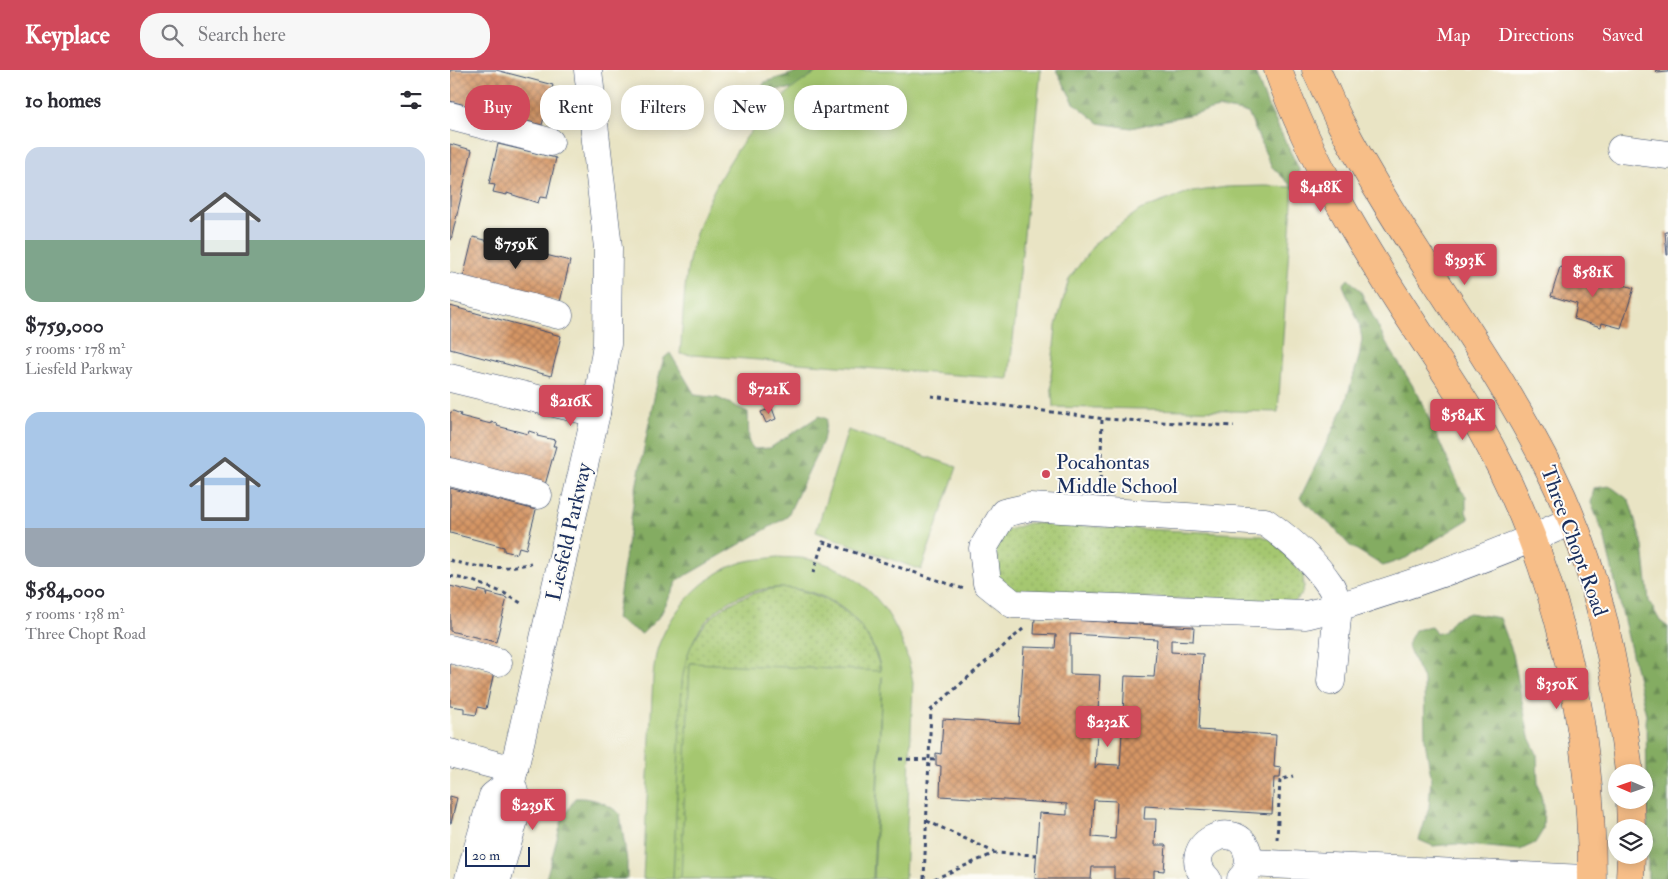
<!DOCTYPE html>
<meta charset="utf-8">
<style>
:root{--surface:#fff;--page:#f7f7f7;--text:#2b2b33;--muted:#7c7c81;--accent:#d1495b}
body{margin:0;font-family:"IM FELL Double Pica",serif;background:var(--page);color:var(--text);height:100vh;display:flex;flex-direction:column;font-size:19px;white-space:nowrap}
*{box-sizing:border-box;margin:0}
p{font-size:16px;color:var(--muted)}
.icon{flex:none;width:28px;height:28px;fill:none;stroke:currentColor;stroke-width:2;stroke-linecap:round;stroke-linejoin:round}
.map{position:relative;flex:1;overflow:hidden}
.sheet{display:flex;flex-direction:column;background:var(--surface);width:450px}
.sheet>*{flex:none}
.banner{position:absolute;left:15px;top:15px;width:475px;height:45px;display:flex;gap:10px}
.needle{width:32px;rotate:272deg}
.buttons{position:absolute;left:1158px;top:694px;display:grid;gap:10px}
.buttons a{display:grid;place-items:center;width:45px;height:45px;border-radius:50%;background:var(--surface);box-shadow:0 2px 12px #0003;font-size:25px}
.scale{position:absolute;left:15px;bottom:12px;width:65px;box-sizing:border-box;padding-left:5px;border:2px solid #1b2f5e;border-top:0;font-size:14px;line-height:18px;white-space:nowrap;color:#1b2f5e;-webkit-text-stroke:4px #fdfcf7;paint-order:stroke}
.price{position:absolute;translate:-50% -42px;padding:0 11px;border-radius:5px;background:var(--accent);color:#fff;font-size:16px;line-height:32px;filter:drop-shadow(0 1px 2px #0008)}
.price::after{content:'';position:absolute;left:50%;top:30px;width:15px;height:11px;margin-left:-8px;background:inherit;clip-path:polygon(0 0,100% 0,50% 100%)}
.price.active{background:#222;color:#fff}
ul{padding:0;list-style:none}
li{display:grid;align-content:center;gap:10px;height:265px;padding:0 25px}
li span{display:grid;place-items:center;height:155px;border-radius:15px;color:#555}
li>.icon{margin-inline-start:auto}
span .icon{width:90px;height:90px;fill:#fffc;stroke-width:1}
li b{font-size:21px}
h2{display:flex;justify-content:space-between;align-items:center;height:60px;padding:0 25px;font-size:21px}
.tag{padding:0 18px;border-radius:20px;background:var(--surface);box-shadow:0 2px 12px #0003;font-size:18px;line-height:45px}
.tag.active{background:var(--accent);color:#fff}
header{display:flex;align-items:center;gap:30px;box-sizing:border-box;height:70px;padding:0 25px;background:var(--accent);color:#fff}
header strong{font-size:24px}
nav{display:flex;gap:28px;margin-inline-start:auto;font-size:18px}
.search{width:350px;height:45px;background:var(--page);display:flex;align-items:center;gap:12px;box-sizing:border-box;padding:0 18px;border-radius:20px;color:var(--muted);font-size:19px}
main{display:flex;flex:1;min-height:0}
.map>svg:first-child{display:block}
.grass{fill:url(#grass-dots);stroke:#607b67}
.forest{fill:url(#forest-firs);stroke:#506e60}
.pitch{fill:#a5c770;stroke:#607b67}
.building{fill:url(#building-cross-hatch);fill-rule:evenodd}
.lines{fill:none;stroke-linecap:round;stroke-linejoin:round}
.minor-casing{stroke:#3a4a6d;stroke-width:29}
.major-casing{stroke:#3a4a6d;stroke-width:29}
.path{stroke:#3a4a6d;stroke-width:3;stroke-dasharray:4 4;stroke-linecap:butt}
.minor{stroke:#fff;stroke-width:28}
.major{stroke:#f7be88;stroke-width:28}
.poi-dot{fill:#d1495b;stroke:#fdfcf7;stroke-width:2}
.labels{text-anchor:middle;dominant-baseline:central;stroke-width:4;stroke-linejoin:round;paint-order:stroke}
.poi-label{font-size:21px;fill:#1b2f5e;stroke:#fdfcf7;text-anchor:start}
.street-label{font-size:21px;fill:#1b2f5e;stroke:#fdfcf7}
</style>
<header>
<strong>Keyplace</strong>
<div class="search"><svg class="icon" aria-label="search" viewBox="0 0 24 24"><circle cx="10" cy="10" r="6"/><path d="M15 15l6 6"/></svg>Search here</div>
<nav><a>Map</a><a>Directions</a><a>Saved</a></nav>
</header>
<main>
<section class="sheet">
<h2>10 homes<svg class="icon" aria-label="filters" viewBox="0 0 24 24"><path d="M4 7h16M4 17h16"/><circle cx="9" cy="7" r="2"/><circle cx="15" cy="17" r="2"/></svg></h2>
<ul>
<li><span style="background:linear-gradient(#c9d6e8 60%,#7fa58c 0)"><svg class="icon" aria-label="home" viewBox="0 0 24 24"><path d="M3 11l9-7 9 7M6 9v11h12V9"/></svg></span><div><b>$759,000</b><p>5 rooms · 178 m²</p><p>Liesfeld Parkway</p></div></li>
<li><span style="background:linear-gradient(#a9c7e8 75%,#9aa5b1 0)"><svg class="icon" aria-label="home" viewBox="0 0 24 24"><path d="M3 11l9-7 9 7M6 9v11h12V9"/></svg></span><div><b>$584,000</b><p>5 rooms · 138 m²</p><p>Three Chopt Road</p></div></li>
</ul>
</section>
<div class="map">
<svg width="1218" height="809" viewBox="0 0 1218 809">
<defs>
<pattern id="grass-dots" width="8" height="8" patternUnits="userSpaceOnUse" patternTransform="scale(1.25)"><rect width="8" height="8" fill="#a5c770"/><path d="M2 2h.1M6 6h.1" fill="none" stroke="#8dab63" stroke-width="1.8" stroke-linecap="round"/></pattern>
<pattern id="forest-firs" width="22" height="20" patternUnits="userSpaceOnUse" patternTransform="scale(1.25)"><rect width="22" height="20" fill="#84ac62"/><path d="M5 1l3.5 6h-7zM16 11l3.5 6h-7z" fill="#6b8c54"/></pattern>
<pattern id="building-cross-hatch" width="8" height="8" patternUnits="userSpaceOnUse" patternTransform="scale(1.25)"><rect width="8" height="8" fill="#d59564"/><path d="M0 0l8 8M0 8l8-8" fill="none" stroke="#ac7a56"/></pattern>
</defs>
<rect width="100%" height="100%" fill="#fdfcf7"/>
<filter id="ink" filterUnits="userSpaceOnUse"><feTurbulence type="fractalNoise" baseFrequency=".02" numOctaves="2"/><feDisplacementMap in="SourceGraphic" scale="10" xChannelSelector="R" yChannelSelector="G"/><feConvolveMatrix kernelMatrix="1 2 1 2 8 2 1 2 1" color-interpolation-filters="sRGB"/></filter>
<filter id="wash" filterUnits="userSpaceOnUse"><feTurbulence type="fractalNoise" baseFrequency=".0096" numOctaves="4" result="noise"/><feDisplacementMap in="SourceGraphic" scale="20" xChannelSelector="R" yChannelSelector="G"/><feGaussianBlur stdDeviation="1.12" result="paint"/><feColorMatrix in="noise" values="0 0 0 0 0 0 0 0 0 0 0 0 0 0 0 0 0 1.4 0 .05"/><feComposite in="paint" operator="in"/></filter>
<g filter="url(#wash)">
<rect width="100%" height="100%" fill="#e9e4c4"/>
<g class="grass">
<polygon points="579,453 809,465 823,470 853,505 854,517 851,525 844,533 564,523 548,512 544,477 558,460"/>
<path d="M335,517C391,527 423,555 433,612L424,809H223C224,767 226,725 228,683C229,655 227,618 235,592C249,544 288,522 335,517Z"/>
</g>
<g class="forest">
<polygon points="354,0 415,0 348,19 310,20 315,12"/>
<polygon points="606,0 804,0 817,34 849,99 851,115 848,122 821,96 798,43 769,38 681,58 649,53 624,33"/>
<polygon points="898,209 910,220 934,269 969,326 1011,420 1016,426 1016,442 1019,449 956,488 933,496 899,475 883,457 850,428 894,337 909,287 912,269 909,253 893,215"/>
<polygon points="220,283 245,325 268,328 298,342 299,373 304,379 320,378 369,346 377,349 373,371 337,447 228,510 210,546 192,564 166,549 184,428 207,313 214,288"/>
<polygon points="1160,416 1179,430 1193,476 1199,531 1210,551 1218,557 1218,809 1198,809 1196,644 1154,465 1141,433 1144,418"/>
<polygon points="1019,543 1050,548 1063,584 1079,667 1087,684 1088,715 1094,737 1093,760 1085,773 1070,780 1006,774 983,776 969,770 979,738 981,706 975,671 974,611 957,575 965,560 981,557 986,563 994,562 1004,549"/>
<path d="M125,728C143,727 157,733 170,744L177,791V809H96L112,750Z"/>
</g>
<g class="pitch">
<path d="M371,0H591L559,309L230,284C233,255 233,225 238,196C250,125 306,34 371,0Z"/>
<polygon points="814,116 843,117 828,342 603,337 601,306 606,256 619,209 646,172 690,140 736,123 776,117"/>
<polygon points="398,360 507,397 471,500 366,462"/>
<path d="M327,487C337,488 348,487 358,489C420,501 454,554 463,613L455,809H424L432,606L423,809H231L240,593L431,601C428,583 419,567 408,553C371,510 302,505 261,546C243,563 235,588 232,612L223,809H193L203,606C204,597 205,588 207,580C219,542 254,503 293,492C303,489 316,489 327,487Z"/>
</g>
<g id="blocks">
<g class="building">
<polygon points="0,0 46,0 103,15 92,55 0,31"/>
<polygon points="1206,0 1218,0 1218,2 1207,3"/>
<polygon points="0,74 22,80 1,170 0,170"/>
<polygon points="48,74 106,88 97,128 90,127 88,133 57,123 57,125 43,122 45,115 39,114"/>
<polygon points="1215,162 1218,162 1218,185 1217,185"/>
<polygon points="23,167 120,191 110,232 13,208"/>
<polygon points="1110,197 1184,218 1171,258 1152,253 1151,257 1124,249 1127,234 1101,226"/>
<polygon points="0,236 111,266 101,306 0,279"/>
<polygon points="322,338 326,349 316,353 311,342"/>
<polygon points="3,341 11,344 10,346 41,354 41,352 48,354 47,356 78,364 79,361 88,364 87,366 105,370 103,376 106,376 95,415 0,389 0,343"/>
<polygon points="0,418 86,440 76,479 69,477 67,484 54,481 54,477 0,463"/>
<polygon points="0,516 28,523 29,520 37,522 37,527 38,523 57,528 46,572 0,561"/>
<path d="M585,548L744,557L743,571L721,570V582L753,584L749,660L826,665L824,697L831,698L830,708H824L822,744L695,736L694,749H706L705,775H716L714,801L704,800V809H664V797H642L641,809H585L589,743L617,745V734L490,726L491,696L486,695V683L491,684L493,649L569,654L574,577L605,578L606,565L584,564ZM620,564L707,569L704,607L675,606L670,699L668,695L648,694L645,698L650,605L620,604ZM644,730L667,731L665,769L642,767Z"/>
<polygon points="0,592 44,602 36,639 28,637 26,645 14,643 14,638 0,636"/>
<polygon points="0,726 7,728 1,753 0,753"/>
</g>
</g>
</g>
<g filter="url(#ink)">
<use href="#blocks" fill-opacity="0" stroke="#3a4a6d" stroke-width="1"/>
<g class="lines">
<g class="minor-casing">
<g id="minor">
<polyline points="0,46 100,72"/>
<polyline points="1171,79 1218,85"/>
<polyline points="0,217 109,245"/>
<polyline points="0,308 146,343"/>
<polyline points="0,402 88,425"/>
<path d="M580,437L815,452C839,469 863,490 880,515C884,521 886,530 888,537L856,545L563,534L537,513L533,478L554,443Z"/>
<polyline points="0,579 48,592"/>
<path d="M881,611L888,537C967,513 1045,486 1121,451"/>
<polyline points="0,683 64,700"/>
<polyline points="799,793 1134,809"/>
<polyline points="19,809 43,726 61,712"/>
<polyline points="47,809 68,736 61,712 146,343 157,274 158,178 138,0"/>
<path d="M757,809C725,776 789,744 798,784C800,793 798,802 791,809"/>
</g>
</g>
<g class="major-casing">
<g id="major">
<path d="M828,0C861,93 914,179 968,261C989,293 1011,325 1030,358C1108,495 1142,653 1142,809"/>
<path d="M866,0C874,16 881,34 889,50C952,173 1041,281 1102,405C1148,497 1167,601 1179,702"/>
<polyline points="1180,730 1181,758"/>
<polyline points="1180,809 1181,785"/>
</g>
</g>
<g class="path">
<polyline points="481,326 655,349 784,356"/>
<polyline points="650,418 652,349"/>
<path d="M0,490C27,499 53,500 81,493"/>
<polyline points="363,503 373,472 514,519"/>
<polyline points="0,506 23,511 54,523 71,533"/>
<polyline points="449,689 486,690"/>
<polyline points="477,751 544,782"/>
<polyline points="827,770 830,710 843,706"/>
<polyline points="474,809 481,640 573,559"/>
<polyline points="484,809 545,783 587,785"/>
</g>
<use href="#minor" class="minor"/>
<use href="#major" class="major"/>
</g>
</g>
<circle class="poi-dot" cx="596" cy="404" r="5"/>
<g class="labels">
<g class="poi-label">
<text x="606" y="392">Pocahontas<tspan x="606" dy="24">Middle School</tspan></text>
</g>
<g class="street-label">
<text transform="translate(119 462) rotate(-77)">Liesfeld Parkway</text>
<text transform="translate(1124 471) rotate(70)">Three Chopt Road</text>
</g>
</g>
</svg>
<div class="buttons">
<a><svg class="needle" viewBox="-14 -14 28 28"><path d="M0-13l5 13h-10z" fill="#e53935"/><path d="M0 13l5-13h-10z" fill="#7c7c81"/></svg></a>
<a><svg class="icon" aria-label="layers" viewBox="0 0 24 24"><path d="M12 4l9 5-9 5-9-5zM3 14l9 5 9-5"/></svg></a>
</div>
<div class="scale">20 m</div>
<b class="price" style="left:871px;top:143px">$418K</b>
<b class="price active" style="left:66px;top:200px">$759K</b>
<b class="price" style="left:1015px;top:216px">$393K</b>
<b class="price" style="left:1143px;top:228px">$581K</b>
<b class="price" style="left:319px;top:345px">$721K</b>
<b class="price" style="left:121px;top:357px">$216K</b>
<b class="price" style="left:1013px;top:371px">$584K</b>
<b class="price" style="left:1107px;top:640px">$350K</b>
<b class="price" style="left:658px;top:678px">$232K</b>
<b class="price" style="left:83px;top:761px">$239K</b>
<div class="banner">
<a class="tag active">Buy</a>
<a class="tag">Rent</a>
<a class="tag">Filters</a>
<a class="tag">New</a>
<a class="tag">Apartment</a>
</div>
</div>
</main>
